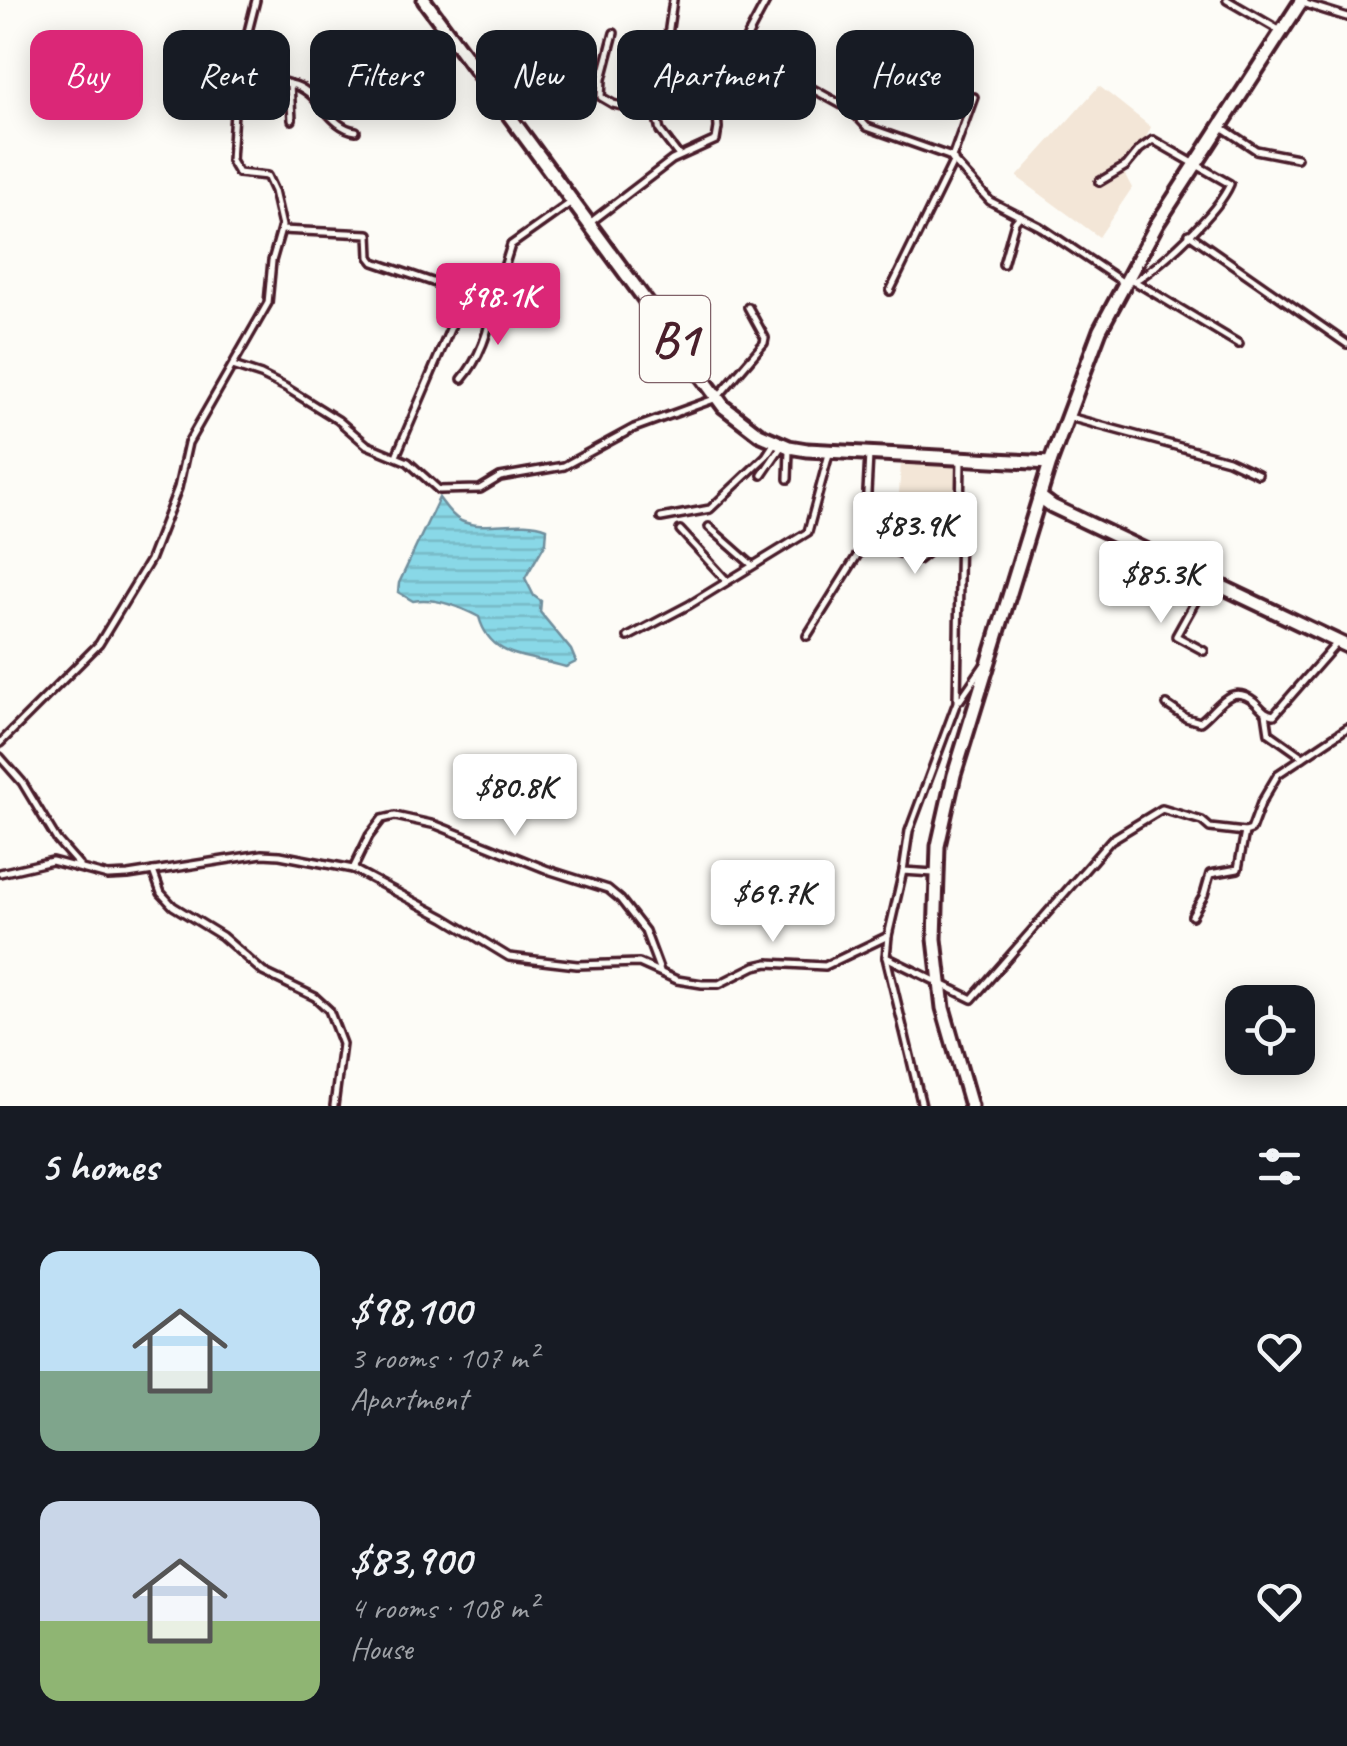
<!DOCTYPE html>
<meta charset="utf-8">
<style>
:root{--surface:#171b24;--page:#242831;--text:#f1f3f6;--muted:#9ea1a6;--accent:#db2777}
body{margin:0;font-family:Caveat,sans-serif;background:var(--page);color:var(--text);height:100vh;display:flex;flex-direction:column;font-size:38px;white-space:nowrap}
*{box-sizing:border-box;margin:0}
p{font-size:32px;color:var(--muted)}
.icon{flex:none;width:55px;height:55px;fill:none;stroke:currentColor;stroke-width:2;stroke-linecap:round;stroke-linejoin:round}
.map{position:relative;height:1106px;overflow:hidden}
.panel{display:flex;flex-direction:column;background:var(--surface);flex:1}
.panel>*{flex:none}
.guide{position:absolute;left:30px;top:30px;width:1288px;height:90px;display:flex;gap:20px}
.controls{position:absolute;left:1225px;top:985px;display:grid;gap:20px}
.controls a{display:grid;place-items:center;width:90px;height:90px;border-radius:20px;background:var(--surface);box-shadow:0 5px 25px #0003;font-size:50px}
.price{position:absolute;translate:-50% -85px;padding:0 22px;border-radius:10px;background:#fff;color:#222;font-size:32px;line-height:65px;filter:drop-shadow(0 2px 5px #0008)}
.price::after{content:'';position:absolute;left:50%;top:60px;width:30px;height:22px;margin-left:-15px;background:inherit;clip-path:polygon(0 0,100% 0,50% 100%)}
.price.on{background:var(--accent);color:#fff}
ul{padding:0;list-style:none}
li{display:flex;align-items:center;gap:30px;height:250px;padding:0 40px}
li span{display:grid;place-items:center;flex:none;width:280px;height:200px;border-radius:20px;color:#555}
li>.icon{margin-inline-start:auto}
span .icon{width:120px;height:120px;fill:#fffc;stroke-width:1}
li b{font-size:42px}
h2{display:flex;justify-content:space-between;align-items:center;height:120px;padding:0 40px;font-size:42px}
.pill{padding:0 35px;border-radius:20px;background:var(--surface);box-shadow:0 5px 25px #0003;font-size:35px;line-height:90px}
.pill.on{background:var(--accent);color:#fff}
.map>svg:first-child{display:block}
.built{fill:#f3e6d7}
.water{fill:url(#water-rules);stroke:#708e9c;stroke-width:2.5}
.lines{fill:none;stroke-linecap:round;stroke-linejoin:round}
.minor-casing{stroke:#4a1f2b;stroke-width:12}
.trunk-casing{stroke:#4a1f2b;stroke-width:19}
.minor{stroke:#fdfcf7;stroke-width:5}
.trunk{stroke:#fdfcf7;stroke-width:11}
.labels{text-anchor:middle;dominant-baseline:central;stroke-width:8;stroke-linejoin:round;paint-order:stroke}
.shield{fill:#fdfcf7;stroke:#806168;stroke-width:2.5}
.shield-label{font-size:48px;font-weight:bold;fill:#4a1f2b}
</style>
<div class="map">
<svg width="1347" height="1106" viewBox="0 0 1347 1106">
<defs>
<pattern id="water-rules" width="6" height="5" patternUnits="userSpaceOnUse" patternTransform="scale(2.5)"><rect width="6" height="5" fill="#89d8e7"/><path d="M0 2.5h6" fill="none" stroke="#78b9c6"/></pattern>
</defs>
<rect width="100%" height="100%" fill="#fdfcf7"/>
<filter id="ink" filterUnits="userSpaceOnUse"><feTurbulence type="fractalNoise" baseFrequency=".01" numOctaves="2"/><feDisplacementMap in="SourceGraphic" scale="20" xChannelSelector="R" yChannelSelector="G"/><feConvolveMatrix kernelMatrix="1 2 1 2 8 2 1 2 1" color-interpolation-filters="sRGB"/></filter>
<g filter="url(#ink)">
<g class="built">
<polygon points="1099,86 1151,127 1146,138 1121,167 1132,188 1099,237 1017,177"/>
<polygon points="901,463 956,467 954,525 897,525"/>
</g>
<path class="water" d="M439,498C445,506 452,517 461,521C485,532 519,517 547,528L546,542L525,578L534,596L541,601L540,612L571,650L576,662L566,667C528,655 491,660 479,617C460,607 434,597 413,601L398,592L399,583Z"/>
<g class="lines">
<g class="minor-casing">
<g id="minor">
<polyline points="673,0 663,70 665,89 676,97 715,107"/>
<polyline points="1227,0 1279,30"/>
<polyline points="1302,3 1347,17"/>
<polyline points="614,33 602,79 601,97 613,104 656,114 660,131 679,156"/>
<polyline points="737,55 758,54 783,60 811,88 851,110 867,127 949,156 990,201 1039,226 1124,283"/>
<polyline points="238,68 290,84 292,120"/>
<path d="M290,84C319,89 328,128 356,131"/>
<polyline points="1223,128 1256,150 1297,158"/>
<polyline points="952,158 974,97"/>
<path d="M1099,182L1126,166L1140,149L1153,140L1230,184C1219,211 1160,267 1134,281L1129,279"/>
<polyline points="591,222 672,160 716,140 718,128 716,95 767,0"/>
<polyline points="281,230 369,234 370,257 374,262 456,290 487,305 495,296 511,245 573,201"/>
<polyline points="1189,234 1347,344"/>
<polyline points="1003,264 1015,222 1020,216"/>
<polyline points="1134,281 1239,344"/>
<polyline points="890,291 954,160"/>
<polyline points="233,366 261,375 285,387 338,420 367,445 408,462 439,490 480,489 500,477 564,466 634,428 717,398 764,343 765,338 748,307"/>
<path d="M462,379C477,362 493,327 490,304"/>
<polyline points="1069,417 1228,460 1258,474"/>
<polyline points="396,456 465,294"/>
<polyline points="762,475 781,447"/>
<polyline points="788,479 789,450"/>
<polyline points="661,518 710,509 766,456 775,442"/>
<polyline points="709,527 752,565"/>
<polyline points="680,530 727,581"/>
<polyline points="863,539 918,560 937,545 952,546 959,543"/>
<polyline points="807,636 860,551 865,530 869,455"/>
<polyline points="628,637 689,605 808,532 829,454"/>
<polyline points="1204,651 1176,636 1206,582"/>
<polyline points="960,700 985,664"/>
<path d="M1167,705L1186,718L1200,722C1217,710 1229,681 1254,701C1262,708 1263,713 1274,715L1336,644"/>
<polyline points="1266,713 1269,733 1303,757"/>
<polyline points="0,743 99,644 150,560 178,488 188,443 268,303 272,261 282,226 274,191 267,176 238,173 231,161 236,79 256,0"/>
<polyline points="0,757 22,782 57,840 79,865"/>
<polyline points="353,869 369,836 382,819 395,816 436,825 548,870 608,889 620,899 645,931 660,971"/>
<polyline points="153,871 161,893 173,906 222,936 263,972 315,997 329,1010 342,1044 334,1106"/>
<polyline points="903,871 909,831 957,702 961,458"/>
<polyline points="0,873 52,861 108,876 128,875 262,854 280,855 353,869 445,918 509,957 577,965 639,963 677,980 702,984 719,984 755,966 768,963 825,966 888,936"/>
<polyline points="1192,916 1204,895 1210,874 1238,869 1245,832 1251,830 1261,803 1278,774 1347,728"/>
<polyline points="886,957 972,999 1111,840 1162,809 1202,821 1210,828 1245,832"/>
<polyline points="922,1106 886,957 888,936 903,871 934,873"/>
</g>
</g>
<g class="trunk-casing">
<g id="trunk">
<polyline points="424,0 724,407 759,434 789,447 807,450 1050,463"/>
<polyline points="1040,497 1052,506 1347,646"/>
<polyline points="971,1106 943,1008 935,939 938,846 954,775 1050,463 1100,330 1157,224 1302,0"/>
</g>
</g>
<use href="#minor" class="minor"/>
<use href="#trunk" class="trunk"/>
</g>
</g>
<g class="labels">
<rect class="shield" x="640" y="296" width="70" height="86" rx="8"/>
<g class="shield-label">
<text x="675" y="339">B1</text>
</g>
</g>
</svg>
<div class="controls">
<a><svg class="icon" aria-label="locate" viewBox="0 0 24 24"><circle cx="12" cy="12" r="6"/><path d="M12 2v4M12 18v4M2 12h4M18 12h4"/></svg></a>
</div>
<b class="price on" style="left:498px;top:348px">$98.1K</b>
<b class="price" style="left:915px;top:577px">$83.9K</b>
<b class="price" style="left:1161px;top:626px">$85.3K</b>
<b class="price" style="left:515px;top:839px">$80.8K</b>
<b class="price" style="left:773px;top:945px">$69.7K</b>
<div class="guide">
<a class="pill on">Buy</a>
<a class="pill">Rent</a>
<a class="pill">Filters</a>
<a class="pill">New</a>
<a class="pill">Apartment</a>
<a class="pill">House</a>
</div>
</div>
<section class="panel">
<h2>5 homes<svg class="icon" aria-label="filters" viewBox="0 0 24 24"><path d="M4 7h16M4 17h16"/><circle cx="9" cy="7" r="2"/><circle cx="15" cy="17" r="2"/></svg></h2>
<ul>
<li><span style="background:linear-gradient(#bfe0f5 60%,#7fa58c 0)"><svg class="icon" aria-label="home" viewBox="0 0 24 24"><path d="M3 11l9-7 9 7M6 9v11h12V9"/></svg></span><div><b>$98,100</b><p>3 rooms · 107 m²</p><p>Apartment</p></div><svg class="icon" aria-label="heart" viewBox="0 0 24 24"><path d="M12 20l-8-8c-3-5 5-10 8-4 3-6 11-1 8 4z"/></svg></li>
<li><span style="background:linear-gradient(#c9d6e8 60%,#8fb573 0)"><svg class="icon" aria-label="home" viewBox="0 0 24 24"><path d="M3 11l9-7 9 7M6 9v11h12V9"/></svg></span><div><b>$83,900</b><p>4 rooms · 108 m²</p><p>House</p></div><svg class="icon" aria-label="heart" viewBox="0 0 24 24"><path d="M12 20l-8-8c-3-5 5-10 8-4 3-6 11-1 8 4z"/></svg></li>
</ul>
</section>
